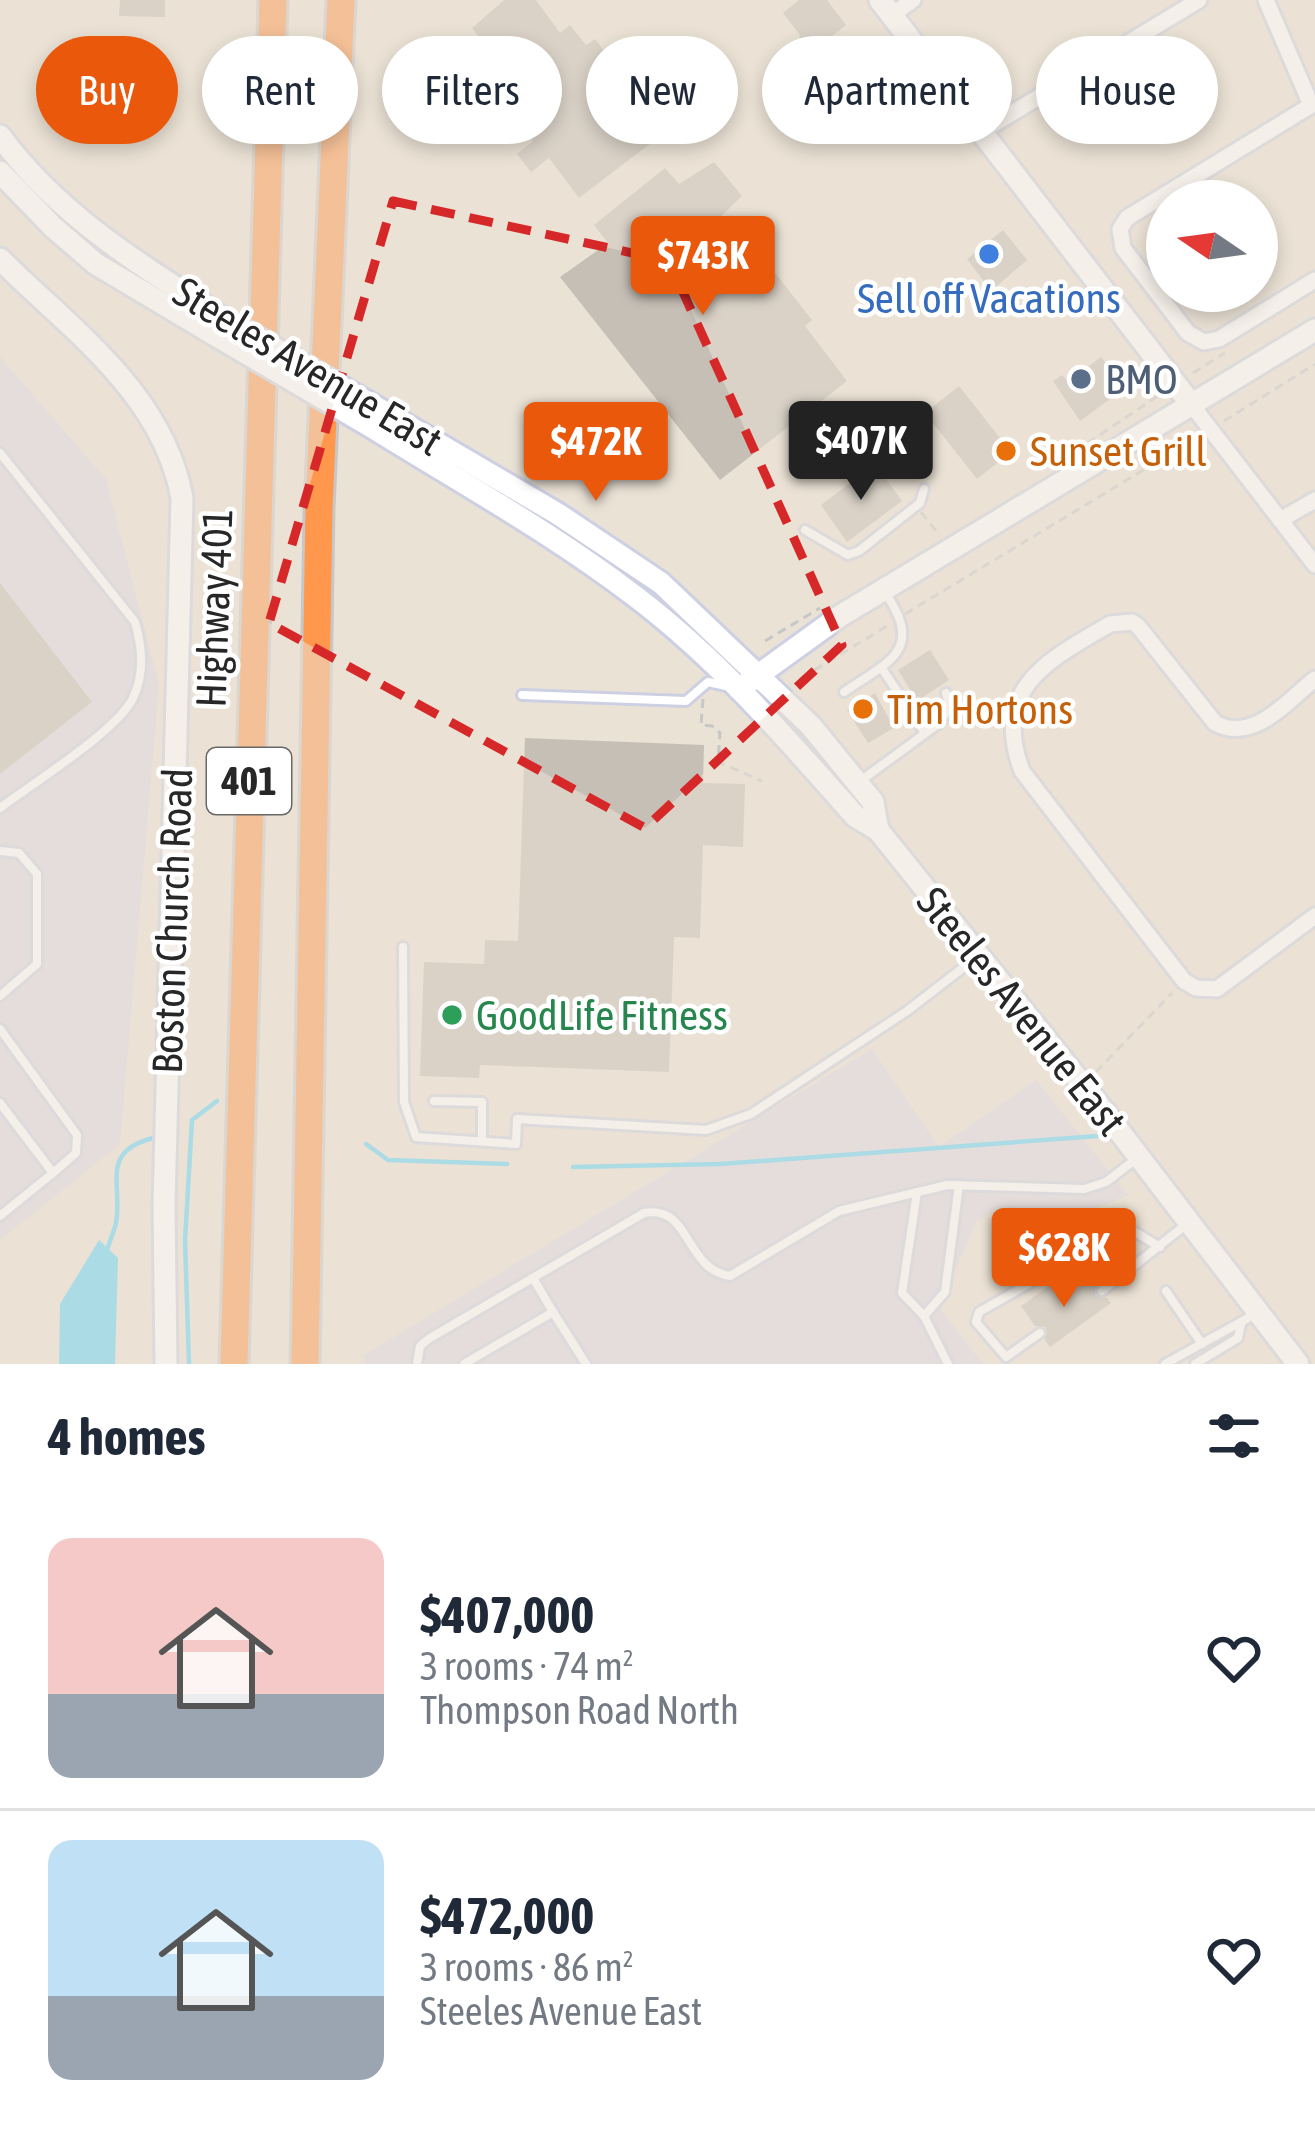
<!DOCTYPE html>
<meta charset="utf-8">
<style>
:root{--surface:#fff;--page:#f6f6f7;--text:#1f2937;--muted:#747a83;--line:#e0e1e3;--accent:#ea580c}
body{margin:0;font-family:"Asap Condensed",sans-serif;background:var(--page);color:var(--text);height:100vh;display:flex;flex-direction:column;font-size:45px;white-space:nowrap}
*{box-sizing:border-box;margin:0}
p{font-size:39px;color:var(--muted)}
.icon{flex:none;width:66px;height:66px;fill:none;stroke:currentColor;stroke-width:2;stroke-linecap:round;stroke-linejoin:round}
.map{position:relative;height:1364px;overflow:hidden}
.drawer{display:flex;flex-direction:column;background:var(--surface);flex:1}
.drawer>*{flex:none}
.banner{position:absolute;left:36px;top:36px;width:1245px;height:108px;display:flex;gap:24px}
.needle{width:78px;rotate:283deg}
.tools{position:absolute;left:1146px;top:180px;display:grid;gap:24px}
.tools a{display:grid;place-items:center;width:132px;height:132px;border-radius:50%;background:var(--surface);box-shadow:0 6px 18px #0003;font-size:60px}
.price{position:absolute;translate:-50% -102px;padding:0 27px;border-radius:12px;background:var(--accent);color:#fff;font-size:39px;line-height:78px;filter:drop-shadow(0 3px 6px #0008)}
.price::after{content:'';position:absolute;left:50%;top:72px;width:36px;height:27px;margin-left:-18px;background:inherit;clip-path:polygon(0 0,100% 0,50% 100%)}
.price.selected{background:#222;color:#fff}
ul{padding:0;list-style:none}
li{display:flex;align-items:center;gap:36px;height:300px;padding:0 48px}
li+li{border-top:3px solid var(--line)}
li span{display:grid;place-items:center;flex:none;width:336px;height:240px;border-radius:24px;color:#555}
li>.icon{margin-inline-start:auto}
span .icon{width:144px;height:144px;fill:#fffc;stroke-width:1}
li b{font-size:51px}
h2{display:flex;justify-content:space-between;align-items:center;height:144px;padding:0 48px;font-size:51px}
.pill{padding:0 42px;border-radius:54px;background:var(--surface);box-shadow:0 6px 18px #0003;font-size:42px;line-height:108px}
.pill.selected{background:var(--accent);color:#fff}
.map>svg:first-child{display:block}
.industrial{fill:#dbd8e2}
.water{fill:#5ed2f8}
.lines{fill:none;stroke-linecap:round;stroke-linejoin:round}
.stream{stroke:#5ed2f8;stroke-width:4.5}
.building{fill:#c6bfb6}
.lane-casing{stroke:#ccd0e2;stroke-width:14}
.street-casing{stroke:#ccd0e2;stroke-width:21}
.secondary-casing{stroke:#ccd0e2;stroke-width:27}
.highway-casing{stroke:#c7c7c7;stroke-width:33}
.path{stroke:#c7c7c7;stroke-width:3;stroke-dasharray:9 6;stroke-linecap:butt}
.lane{stroke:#fff;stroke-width:8}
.street{stroke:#fff;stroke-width:15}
.secondary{stroke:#fff;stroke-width:21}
.highway{stroke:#ff984d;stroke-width:27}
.secondary-bridge-casing{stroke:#ccd0e2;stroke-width:27;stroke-linecap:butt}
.secondary-bridge{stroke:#fff;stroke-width:21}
.marked{fill:none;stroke:#d62828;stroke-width:9;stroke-dasharray:24 15;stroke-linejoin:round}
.shop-dot{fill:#3f7fe0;stroke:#fff;stroke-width:4.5}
.service-dot{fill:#5c6f8a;stroke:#fff;stroke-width:4.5}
.food-dot{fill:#e8710a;stroke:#fff;stroke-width:4.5}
.leisure-dot{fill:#2e9e5b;stroke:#fff;stroke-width:4.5}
.labels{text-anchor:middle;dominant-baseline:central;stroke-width:9;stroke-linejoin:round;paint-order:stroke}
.shield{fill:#fff;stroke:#686868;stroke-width:3}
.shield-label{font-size:39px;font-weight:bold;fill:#272727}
.shop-label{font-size:42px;fill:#366cbe;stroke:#fff}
.street-label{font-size:42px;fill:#272727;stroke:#fff}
.service-label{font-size:42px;fill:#4e5e75;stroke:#fff;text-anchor:start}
.food-label{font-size:42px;fill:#c56008;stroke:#fff;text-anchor:start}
.leisure-label{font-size:42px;fill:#27864d;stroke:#fff;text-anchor:start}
</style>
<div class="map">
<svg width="1315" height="1364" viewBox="0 0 1315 1364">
<rect width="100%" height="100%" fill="#ebe2d6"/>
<g class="industrial">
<polygon points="0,357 106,479 159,685 120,1144 0,1240"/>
<polygon points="872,1049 939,1147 1036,1080 1128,1195 1094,1209 997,1209 977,1221 939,1307 983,1364 365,1364 364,1355"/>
</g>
<polygon class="water" points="99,1240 118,1258 115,1364 59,1364 60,1304"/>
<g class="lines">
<g class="stream">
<polyline points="366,1144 388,1160 507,1164"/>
<polyline points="573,1167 720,1164 1098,1136"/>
<path d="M107,1251C109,1242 114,1232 116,1223C123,1184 99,1152 153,1138"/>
<polyline points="189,1364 185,1240 192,1120 217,1101"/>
</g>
</g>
<g class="building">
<polygon points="120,0 165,0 165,17 119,16"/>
<polygon points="504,0 536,0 560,33 570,25 586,45 595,39 636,93 628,99 659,137 579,198 549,158 531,172 517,154 533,141 491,86 508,75 472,28"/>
<polygon points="799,0 827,0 846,25 806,57 797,46 800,35 783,13"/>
<polygon points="714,162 742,196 718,219 741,248 750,241 812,320 805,326 847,381 720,480 560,277 608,243 594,225 665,168 679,184"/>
<polygon points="1003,230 1027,260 991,291 967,259"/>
<polygon points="1101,357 1121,381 1121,391 1080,421 1053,381 1062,375 1068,382"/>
<polygon points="959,386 1011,452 977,479 925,413"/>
<polygon points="875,464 902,501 847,542 821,505"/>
<polygon points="0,583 92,702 0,774"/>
<polygon points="930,650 949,680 917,701 898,670"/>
<polygon points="875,693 894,728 868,743 847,710"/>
<polygon points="525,738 704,745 703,783 745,784 743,847 703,845 700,938 674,937 669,1072 480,1065 479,1078 420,1076 424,962 484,964 485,940 518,941"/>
<polygon points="1092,1277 1097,1284 1095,1295 1107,1298 1111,1303 1050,1347 1045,1340 1046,1327 1035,1326 1021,1306 1052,1284 1063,1299"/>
</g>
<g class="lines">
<g class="lane-casing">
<g id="lane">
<path d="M0,453L135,622C142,647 145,673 133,698C118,730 32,784 0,808"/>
<polyline points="805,530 848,555 859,551 920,503 924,489"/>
<polyline points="881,667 925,733"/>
<path d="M844,692C891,660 925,650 884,591"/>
<polyline points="522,695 686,701 708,682 726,686"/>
<path d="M859,782L938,724C947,714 951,706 946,693"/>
<polyline points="0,851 19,853 37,874 37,964 0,996"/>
<polyline points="403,947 404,1102 416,1137 516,1144 517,1119 706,1130 751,1114 907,1011 977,957"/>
<polyline points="0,1029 77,1135 76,1153 53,1173 0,1103"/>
<polyline points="434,1101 482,1102 482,1141"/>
<polyline points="917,1192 902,1293 924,1316 948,1364"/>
<polyline points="0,1216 53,1173"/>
<polyline points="1102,1291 1188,1223"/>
<polyline points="1166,1291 1202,1344"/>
<polyline points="553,1312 586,1364"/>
<polyline points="924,1316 945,1292 959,1185"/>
<polyline points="1040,1333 1006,1357 976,1322 979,1312 1044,1275 1064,1275 1135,1232 1160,1247"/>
<path d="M417,1364L420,1346L430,1338L644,1213C691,1204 684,1269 730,1276L839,1211L947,1185L1084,1189L1106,1182L1136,1159"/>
<polyline points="464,1364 553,1312 533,1278"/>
<polyline points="1165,1364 1257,1313"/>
<polyline points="1195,1364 1238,1338 1241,1324"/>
</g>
</g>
<g class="street-casing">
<g id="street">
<polyline points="1266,0 1311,105"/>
<polyline points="892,15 913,0"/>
<polyline points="1315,103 1127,218 1120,229 1123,248 1188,333 1204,342 1219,339 1315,280"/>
<polyline points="981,132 1199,0"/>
<polyline points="1191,404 1315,565"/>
<polyline points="1280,520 1315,500"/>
<path d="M1315,679C1287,701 1253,744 1215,723L1138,626L1132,622L1110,624C1047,661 991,688 1022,771L1184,981L1196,988L1217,989L1315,916"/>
</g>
</g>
<g class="secondary-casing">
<g id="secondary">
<polyline points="880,0 1191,404"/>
<path d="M0,136C61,219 146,268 231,323"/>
<polyline points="0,172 53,227 96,264 215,335"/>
<path d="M0,259C71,330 163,393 182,498L164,1205L166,1364"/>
<polyline points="379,409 558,514 661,583 811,726 873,802 878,830"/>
<path d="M375,429C462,483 554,534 636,597C719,660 787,739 855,816L878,830L1106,1114L1298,1364"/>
<polyline points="739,689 840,616 1315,330"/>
</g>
</g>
<g class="highway-casing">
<g id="highway">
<polyline points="234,1364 273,0"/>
<polyline points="305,1364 319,509 341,0"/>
</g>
</g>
<g class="path">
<polyline points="1193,373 1225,353"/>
<polyline points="1224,421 1315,364"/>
<polyline points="1063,460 1159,395"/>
<polyline points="921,512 940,536"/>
<polyline points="905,614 1198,437"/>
<polyline points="765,641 820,608"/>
<polyline points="802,678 887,626"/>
<polyline points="703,699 701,725 712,726 720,733 718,762 762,781"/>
<polyline points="1096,1072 1172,993"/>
</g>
<use href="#lane" class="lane"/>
<use href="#street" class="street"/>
<use href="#secondary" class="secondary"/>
<use href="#highway" class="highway"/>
<g class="secondary-bridge-casing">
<g id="secondary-bridge">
<polyline points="231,323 379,409"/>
<polyline points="215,335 375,429"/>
</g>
</g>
<use href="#secondary-bridge" class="secondary-bridge"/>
</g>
<path d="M0 0H1315V1364H0ZM393,201L669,261L842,645L645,828L269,623Z" fill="#ebe2d6" fill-opacity=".55" fill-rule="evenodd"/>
<path class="marked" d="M393,201L669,261L842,645L645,828L269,623Z"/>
<circle class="shop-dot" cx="989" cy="254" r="12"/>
<circle class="service-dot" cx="1081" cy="379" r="12"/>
<g class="food-dot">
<circle cx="1006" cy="451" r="12"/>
<circle cx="863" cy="709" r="12"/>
</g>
<circle class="leisure-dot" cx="452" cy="1015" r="12"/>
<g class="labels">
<rect class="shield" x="207" y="748" width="84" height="66" rx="9"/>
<g class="shield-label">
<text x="249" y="781">401</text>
</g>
<g class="shop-label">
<text x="989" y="298">Sell off Vacations</text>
</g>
<g class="street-label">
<text transform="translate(308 366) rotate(31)">Steeles Avenue East</text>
<text transform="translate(214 608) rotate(-88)">Highway 401</text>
<text transform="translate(172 921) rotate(-88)">Boston Church Road</text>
<text transform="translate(1022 1011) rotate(51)">Steeles Avenue East</text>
</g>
<g class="service-label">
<text x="1105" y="379">BMO</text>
</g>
<g class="food-label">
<text x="1030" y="451">Sunset Grill</text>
<text x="887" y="709">Tim Hortons</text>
</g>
<g class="leisure-label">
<text x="476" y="1015">GoodLife Fitness</text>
</g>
</g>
</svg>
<div class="tools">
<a><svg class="needle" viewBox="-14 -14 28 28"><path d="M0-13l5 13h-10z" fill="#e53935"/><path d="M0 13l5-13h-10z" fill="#747a83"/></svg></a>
</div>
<b class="price" style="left:703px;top:318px">$743K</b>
<b class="price selected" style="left:861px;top:503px">$407K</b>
<b class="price" style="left:596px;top:504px">$472K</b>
<b class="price" style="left:1064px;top:1310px">$628K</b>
<div class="banner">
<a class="pill selected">Buy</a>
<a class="pill">Rent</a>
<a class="pill">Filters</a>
<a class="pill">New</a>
<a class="pill">Apartment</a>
<a class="pill">House</a>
</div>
</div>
<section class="drawer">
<h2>4 homes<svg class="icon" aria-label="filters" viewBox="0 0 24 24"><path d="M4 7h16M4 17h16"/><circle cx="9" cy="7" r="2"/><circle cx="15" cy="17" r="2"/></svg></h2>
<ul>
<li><span style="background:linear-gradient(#f6c9c9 65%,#9aa5b1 0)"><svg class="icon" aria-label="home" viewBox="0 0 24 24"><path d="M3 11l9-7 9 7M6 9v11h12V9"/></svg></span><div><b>$407,000</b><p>3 rooms · 74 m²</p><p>Thompson Road North</p></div><svg class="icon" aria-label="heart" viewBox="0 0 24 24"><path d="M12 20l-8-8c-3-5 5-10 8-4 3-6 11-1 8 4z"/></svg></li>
<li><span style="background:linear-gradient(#bfe0f5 65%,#9aa5b1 0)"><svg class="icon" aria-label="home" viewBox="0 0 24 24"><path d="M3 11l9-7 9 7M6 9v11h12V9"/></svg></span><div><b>$472,000</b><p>3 rooms · 86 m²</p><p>Steeles Avenue East</p></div><svg class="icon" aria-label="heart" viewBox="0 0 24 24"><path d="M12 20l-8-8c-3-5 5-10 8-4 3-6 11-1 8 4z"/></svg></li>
</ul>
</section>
